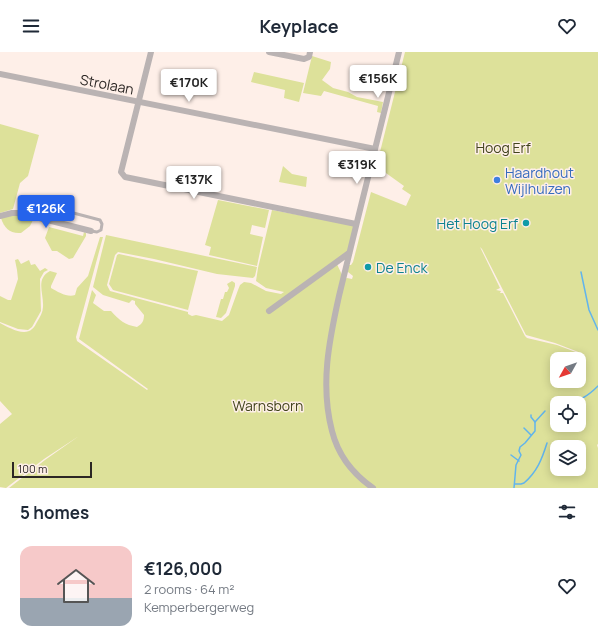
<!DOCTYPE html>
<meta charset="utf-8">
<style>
:root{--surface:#fff;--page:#f2f2f3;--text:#1f2937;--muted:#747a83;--accent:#2563eb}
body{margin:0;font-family:Manrope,sans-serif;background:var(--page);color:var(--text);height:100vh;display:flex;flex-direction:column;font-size:15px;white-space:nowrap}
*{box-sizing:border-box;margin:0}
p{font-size:13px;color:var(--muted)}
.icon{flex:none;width:22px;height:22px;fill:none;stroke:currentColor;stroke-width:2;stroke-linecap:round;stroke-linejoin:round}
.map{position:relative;height:436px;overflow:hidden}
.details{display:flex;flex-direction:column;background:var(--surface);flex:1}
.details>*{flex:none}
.needle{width:26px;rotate:230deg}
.controls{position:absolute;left:550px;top:300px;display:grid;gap:8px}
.controls a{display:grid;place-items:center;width:36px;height:36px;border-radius:8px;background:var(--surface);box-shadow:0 2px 10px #0003;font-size:20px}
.scale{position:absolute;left:12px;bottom:10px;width:80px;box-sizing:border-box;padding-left:4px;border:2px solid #2c2724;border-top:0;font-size:11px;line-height:14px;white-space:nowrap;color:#2c2724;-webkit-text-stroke:3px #feefe8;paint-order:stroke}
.price{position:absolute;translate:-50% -34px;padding:0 9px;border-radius:4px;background:#fff;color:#222;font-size:13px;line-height:26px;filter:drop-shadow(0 1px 2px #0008)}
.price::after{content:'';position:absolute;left:50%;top:24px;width:12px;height:9px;margin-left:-6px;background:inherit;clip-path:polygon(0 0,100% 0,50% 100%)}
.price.on{background:var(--accent);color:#fff}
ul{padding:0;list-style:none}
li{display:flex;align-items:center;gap:12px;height:100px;padding:0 20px}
li span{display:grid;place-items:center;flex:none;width:112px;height:80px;border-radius:12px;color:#555}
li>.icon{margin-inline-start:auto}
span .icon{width:48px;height:48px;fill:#fffc;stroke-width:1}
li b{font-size:17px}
h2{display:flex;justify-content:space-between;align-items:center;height:48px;padding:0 20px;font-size:17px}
header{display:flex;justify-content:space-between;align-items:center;height:52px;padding:0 20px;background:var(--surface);font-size:18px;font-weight:700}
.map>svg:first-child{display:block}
.green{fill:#dde19a;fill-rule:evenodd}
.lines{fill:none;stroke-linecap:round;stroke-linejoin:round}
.stream{stroke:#61b4ec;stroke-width:1.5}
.lane{stroke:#bab3b3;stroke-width:3}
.street{stroke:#bab3b3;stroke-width:6}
.shop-dot{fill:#3f7fe0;stroke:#feefe8;stroke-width:1.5}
.culture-dot{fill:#0f9aa8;stroke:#feefe8;stroke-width:1.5}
.labels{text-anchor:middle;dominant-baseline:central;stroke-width:3;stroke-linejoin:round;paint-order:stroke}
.street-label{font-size:14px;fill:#2c2724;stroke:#feefe8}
.park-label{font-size:14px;fill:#42441d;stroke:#feefe8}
.shop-label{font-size:14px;fill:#366cbe;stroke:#feefe8;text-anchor:start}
.culture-label{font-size:14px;fill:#0d838f;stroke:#feefe8;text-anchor:end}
</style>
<header><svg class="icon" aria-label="menu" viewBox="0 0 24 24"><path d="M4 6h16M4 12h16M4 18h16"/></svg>Keyplace<svg class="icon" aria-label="heart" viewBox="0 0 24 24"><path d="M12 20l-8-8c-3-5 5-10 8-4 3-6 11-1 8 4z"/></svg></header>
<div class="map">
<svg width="598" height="436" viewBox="0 0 598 436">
<rect width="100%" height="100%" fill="#feefe8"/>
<g class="green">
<path d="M405,0H598V392L597,393L598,396V436H9L45,408L79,384L44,407L6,436L0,435V372L12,362L0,349V271C8,275 24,285 32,277C34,276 36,272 37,270C40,265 43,260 43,255C44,242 35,227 50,219L57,221L51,234V236C58,240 68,246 75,243L77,236L88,224L100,185H103L76,285L77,289L147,338L148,337L79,287L92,238L96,243L93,251L104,259H111C119,268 125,273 137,275C142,272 144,269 144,263L135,252V249L132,248L129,251L103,243L93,235L106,183L257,215L255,224L253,226L217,222L154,207L118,200L115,203L107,233L110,239L188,260V262L192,264L196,263L222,269L229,263L238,238L240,233L244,230L251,231L266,239L281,242L284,240L266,236L256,229L258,216L272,158L352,173L354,175L348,199L336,210L342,223L345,227L347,226L352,227L353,224L348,220V213H351L353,210L371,140L406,154L411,143L402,137L404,134L379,116L377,112ZM480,195L482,197L526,283L555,291L581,301V302L557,293L527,286L525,284L503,241H500L501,239L496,238L500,236ZM557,307H579V329H557ZM557,351H579V373H557ZM557,395H579V417H557Z"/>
<polygon points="312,4 331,10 330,17 322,28 333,36 348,40 357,45 383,50 381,61 377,60 378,54 324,39 321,44 303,41"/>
<polygon points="254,20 304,31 299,50 284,46 285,38 251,30"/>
<polygon points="0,72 39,83 28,124 20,131 13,157 0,161"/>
<polygon points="283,114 292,122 307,125 306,135 279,130"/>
<polygon points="218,148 269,158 265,176 252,173 250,182 263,185 257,214 209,203 211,195 205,193"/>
<path d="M15,163L31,166L33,168L30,174L21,181C10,182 4,176 1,166Z"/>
<polygon points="49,175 83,184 84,180 86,181 86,184 73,206 69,207 57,199 52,199 45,186"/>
<polygon points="119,202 198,219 188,258 113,238 109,232 117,203"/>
<polygon points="18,207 21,212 29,208 31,213 35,212 40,219 45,216 48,218 44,220 40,227 41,259 32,275 28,278 18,277 0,270 0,244 8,248 11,248 18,227 17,218 15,208"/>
<polygon points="232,229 235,231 235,234 226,261 221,266 216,265 221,247 223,247 225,240 227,240 229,236 227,232"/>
</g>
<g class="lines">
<g class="stream">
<polyline points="581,220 589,258 598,278"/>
<polyline points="556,351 562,351"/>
<path d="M566,351C580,349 588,344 598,334"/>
<polyline points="531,363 531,365 535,370"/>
<polyline points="524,376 531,383"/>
<polyline points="511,403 519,409"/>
<path d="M515,432H521L524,431C537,420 542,407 547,391"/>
<polyline points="514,436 516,413 521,403 519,399 520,395 525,391 535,379 535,370 545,359"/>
</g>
<polyline class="lane" points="36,164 42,156 47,154 100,168 102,172 101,178 97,180 91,179"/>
<g class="street">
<polyline points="151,0 121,120 125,125 356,172"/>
<polyline points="269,0 304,7 309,5 310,0"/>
<polyline points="0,22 375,97"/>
<polyline points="0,164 12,161 20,161 91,179"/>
<polyline points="269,259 349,201"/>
<path d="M373,436C353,422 338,403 332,379C320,333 329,289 339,244C345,219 351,195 357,170C371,114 385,57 399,0"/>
</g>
</g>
<circle class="shop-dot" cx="497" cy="128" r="4"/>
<g class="culture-dot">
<circle cx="526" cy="171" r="4"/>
<circle cx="368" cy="215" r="4"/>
</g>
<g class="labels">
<g class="street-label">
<text transform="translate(107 32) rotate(11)">Strolaan</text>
</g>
<g class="park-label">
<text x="503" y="95">Hoog Erf</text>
<text x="268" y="353">Warnsborn</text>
</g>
<g class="shop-label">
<text x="505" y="120">Haardhout<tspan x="505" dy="16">Wijlhuizen</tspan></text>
</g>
<g class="culture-label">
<text x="518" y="171">Het Hoog Erf</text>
<text x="376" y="215" text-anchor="start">De Enck</text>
</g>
</g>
</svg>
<div class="controls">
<a><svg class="needle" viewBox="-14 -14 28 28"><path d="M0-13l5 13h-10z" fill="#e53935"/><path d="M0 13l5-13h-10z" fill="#747a83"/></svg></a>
<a><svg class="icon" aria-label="locate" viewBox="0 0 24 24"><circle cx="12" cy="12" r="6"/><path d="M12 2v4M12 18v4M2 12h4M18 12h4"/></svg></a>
<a><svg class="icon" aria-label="layers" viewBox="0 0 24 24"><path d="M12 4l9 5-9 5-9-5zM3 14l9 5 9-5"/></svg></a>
</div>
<div class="scale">100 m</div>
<b class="price" style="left:378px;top:47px">€156K</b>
<b class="price" style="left:189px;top:51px">€170K</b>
<b class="price" style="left:357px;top:133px">€319K</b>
<b class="price" style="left:194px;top:148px">€137K</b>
<b class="price on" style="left:46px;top:177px">€126K</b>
</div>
<section class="details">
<h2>5 homes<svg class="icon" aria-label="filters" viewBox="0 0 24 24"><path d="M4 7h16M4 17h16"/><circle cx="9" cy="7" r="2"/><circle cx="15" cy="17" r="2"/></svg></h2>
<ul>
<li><span style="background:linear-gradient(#f6c9c9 65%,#9aa5b1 0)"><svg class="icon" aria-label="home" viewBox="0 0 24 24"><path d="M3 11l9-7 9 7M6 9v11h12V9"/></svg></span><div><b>€126,000</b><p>2 rooms · 64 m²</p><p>Kemperbergerweg</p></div><svg class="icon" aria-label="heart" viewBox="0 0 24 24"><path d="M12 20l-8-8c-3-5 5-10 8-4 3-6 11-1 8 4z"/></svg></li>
</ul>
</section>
